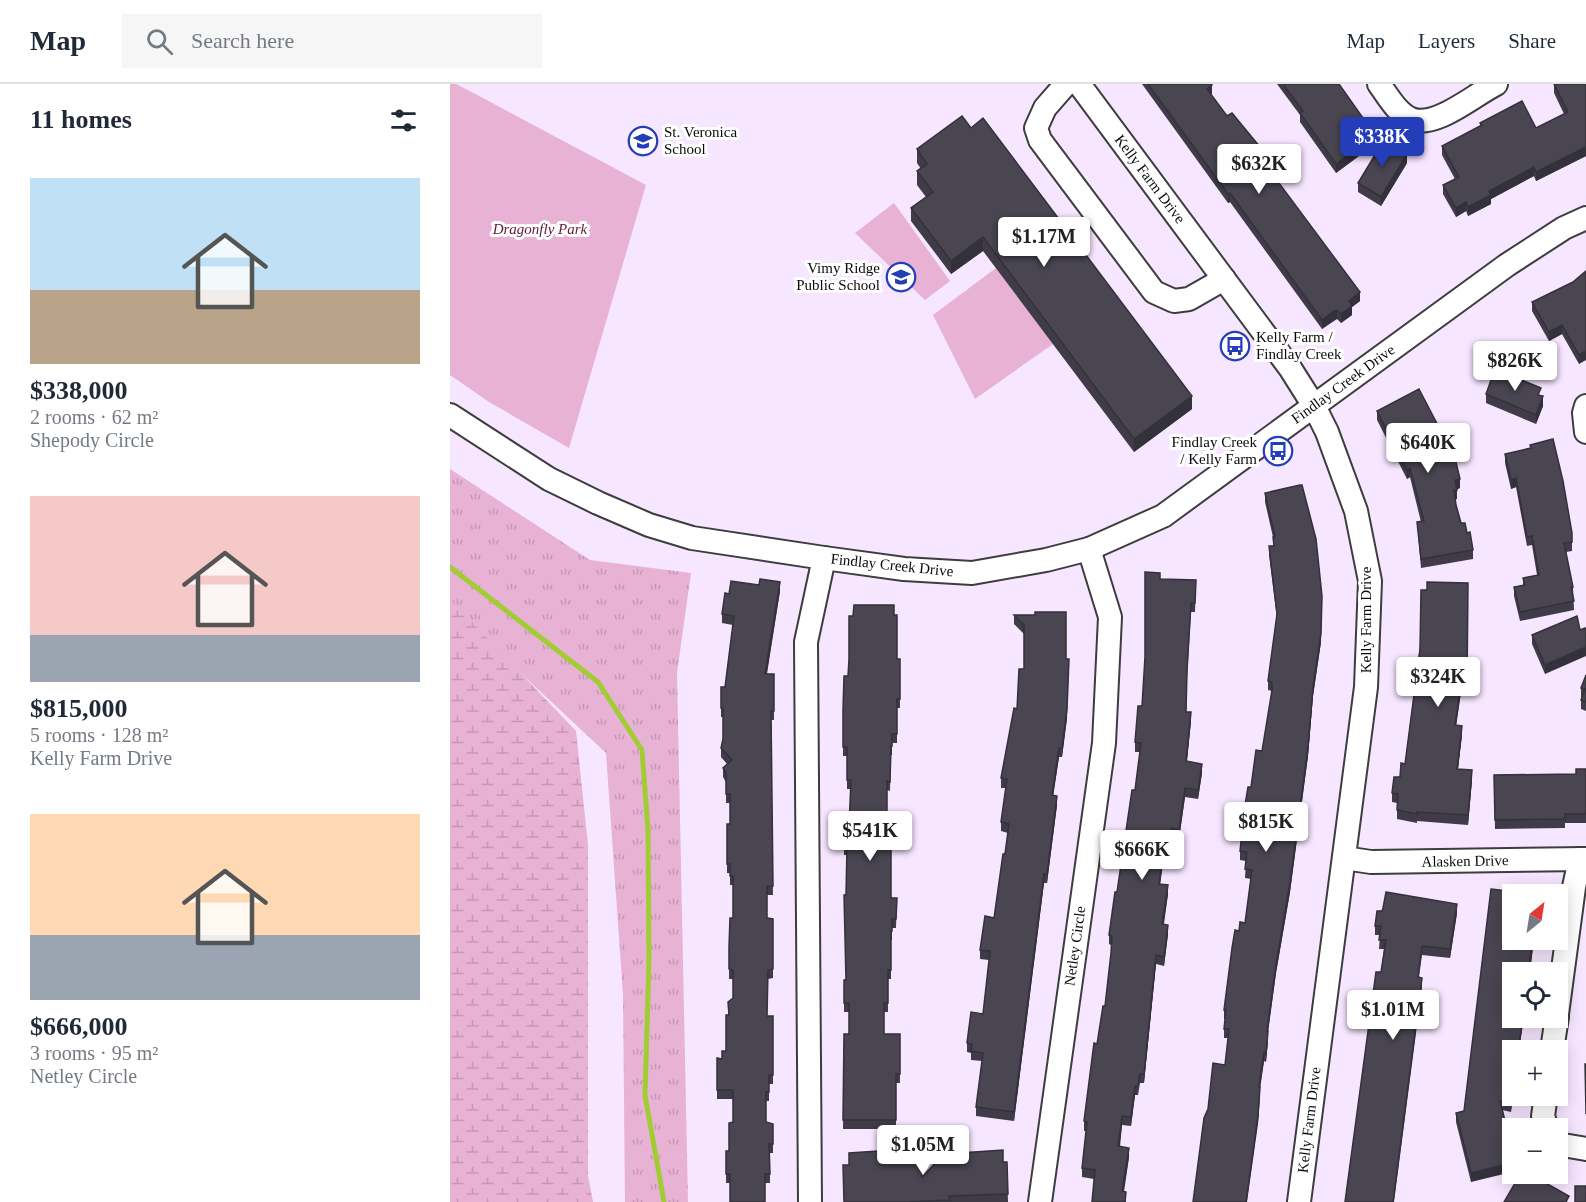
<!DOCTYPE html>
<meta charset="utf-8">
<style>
:root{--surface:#fff;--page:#f6f6f7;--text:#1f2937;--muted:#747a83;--line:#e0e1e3;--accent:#243db8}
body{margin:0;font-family:"Times New Roman",serif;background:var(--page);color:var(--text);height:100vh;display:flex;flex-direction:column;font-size:22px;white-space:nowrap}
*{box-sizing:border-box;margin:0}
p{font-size:20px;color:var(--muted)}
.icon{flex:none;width:33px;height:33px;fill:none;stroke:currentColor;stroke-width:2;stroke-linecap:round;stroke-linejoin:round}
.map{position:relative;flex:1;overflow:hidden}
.side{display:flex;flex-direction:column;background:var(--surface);width:450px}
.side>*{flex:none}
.needle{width:39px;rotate:30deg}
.controls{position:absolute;left:1052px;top:800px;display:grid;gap:12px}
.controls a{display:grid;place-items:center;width:66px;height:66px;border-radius:0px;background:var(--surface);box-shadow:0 3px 15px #0003;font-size:30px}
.price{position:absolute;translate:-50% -51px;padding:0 14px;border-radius:6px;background:#fff;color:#222;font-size:20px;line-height:39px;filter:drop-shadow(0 2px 3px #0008)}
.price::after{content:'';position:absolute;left:50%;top:36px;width:18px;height:14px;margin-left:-9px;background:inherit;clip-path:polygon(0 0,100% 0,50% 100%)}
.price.selected{background:var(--accent);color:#fff}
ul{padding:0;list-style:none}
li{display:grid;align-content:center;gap:12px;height:318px;padding:0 30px}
li span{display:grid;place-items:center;height:186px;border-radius:0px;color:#555}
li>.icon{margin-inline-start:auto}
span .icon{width:108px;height:108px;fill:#fffc;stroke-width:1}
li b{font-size:26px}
h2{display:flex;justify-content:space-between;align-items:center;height:72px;padding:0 30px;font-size:26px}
header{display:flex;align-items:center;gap:36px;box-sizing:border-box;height:84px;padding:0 30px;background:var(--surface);border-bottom:2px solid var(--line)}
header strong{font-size:28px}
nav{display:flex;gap:33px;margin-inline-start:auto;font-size:21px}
.search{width:420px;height:54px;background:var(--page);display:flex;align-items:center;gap:15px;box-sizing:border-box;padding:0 21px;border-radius:0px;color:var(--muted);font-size:22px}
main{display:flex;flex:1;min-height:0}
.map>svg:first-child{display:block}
.grass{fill:url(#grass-tufts)}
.wetland{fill:url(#wetland-marsh)}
.park{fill:#e8b2d4}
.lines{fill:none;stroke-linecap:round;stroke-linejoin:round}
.stream{stroke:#a2cc33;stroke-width:5}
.minor-casing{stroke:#3d3d3d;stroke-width:26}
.minor{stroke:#fff;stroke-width:22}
.wall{fill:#3f3c47}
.shaded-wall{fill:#333139}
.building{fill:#494652;stroke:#333139;stroke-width:1.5}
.labels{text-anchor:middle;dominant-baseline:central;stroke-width:6;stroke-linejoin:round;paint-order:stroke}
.poi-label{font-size:15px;fill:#0a0a0a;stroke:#fff;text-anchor:start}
.street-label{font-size:15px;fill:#0a0a0a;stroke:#fff}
.park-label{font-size:15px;font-style:italic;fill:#601c32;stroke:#fff}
</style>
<header>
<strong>Map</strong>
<div class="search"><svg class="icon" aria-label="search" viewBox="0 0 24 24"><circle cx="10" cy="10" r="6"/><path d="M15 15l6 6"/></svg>Search here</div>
<nav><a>Map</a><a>Layers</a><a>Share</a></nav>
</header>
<main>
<section class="side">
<h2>11 homes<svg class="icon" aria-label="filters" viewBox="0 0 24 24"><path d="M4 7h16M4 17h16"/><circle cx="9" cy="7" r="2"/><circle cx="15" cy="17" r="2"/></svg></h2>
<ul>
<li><span style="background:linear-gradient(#bfe0f5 60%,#b9a48a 0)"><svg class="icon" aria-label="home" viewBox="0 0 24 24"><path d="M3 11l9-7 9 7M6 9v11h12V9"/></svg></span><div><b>$338,000</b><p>2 rooms · 62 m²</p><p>Shepody Circle</p></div></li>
<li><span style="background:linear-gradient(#f6c9c9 75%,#9aa5b1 0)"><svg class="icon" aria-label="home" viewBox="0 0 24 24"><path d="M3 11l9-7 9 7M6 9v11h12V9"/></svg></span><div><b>$815,000</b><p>5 rooms · 128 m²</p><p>Kelly Farm Drive</p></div></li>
<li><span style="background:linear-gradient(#ffd9b3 65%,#9aa5b1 0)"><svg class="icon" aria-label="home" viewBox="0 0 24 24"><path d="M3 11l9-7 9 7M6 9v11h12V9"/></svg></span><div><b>$666,000</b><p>3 rooms · 95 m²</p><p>Netley Circle</p></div></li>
</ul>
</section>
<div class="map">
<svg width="1136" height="1118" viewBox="0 0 1136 1118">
<defs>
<pattern id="grass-tufts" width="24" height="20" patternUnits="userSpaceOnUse" patternTransform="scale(1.5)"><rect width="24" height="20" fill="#e8b2d4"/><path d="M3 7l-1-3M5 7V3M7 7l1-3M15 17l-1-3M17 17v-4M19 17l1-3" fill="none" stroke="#c698b5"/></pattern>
<pattern id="wetland-marsh" width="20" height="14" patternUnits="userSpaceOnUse" patternTransform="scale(1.5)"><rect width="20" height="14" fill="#e8b2d4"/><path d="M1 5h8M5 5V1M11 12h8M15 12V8" fill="none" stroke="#c698b5"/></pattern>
</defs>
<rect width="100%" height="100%" fill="#f7e6ff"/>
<polygon class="grass" points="0,385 140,476 241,489 227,589 238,1118 175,1118 173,910 156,669 0,523"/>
<polygon class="wetland" points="0,515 126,647 138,761 138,1092 143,1118 0,1118"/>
<g class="park">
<polygon points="0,0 6,0 31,13 196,101 119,364 39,318 0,291"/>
<polygon points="444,119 500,197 475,216 405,149"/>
<polygon points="546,184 603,260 525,315 483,231"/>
</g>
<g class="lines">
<polyline class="stream" points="0,483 148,598 192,666 198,746 199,878 195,1011 214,1118"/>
<g class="minor-casing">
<g id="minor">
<polyline points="616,0 595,24 586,44 590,56 704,208 724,217 739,215 774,195"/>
<polyline points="629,0 840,284 864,322 877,348 906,427 920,497 916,603 849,1118"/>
<path d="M929,0C938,12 947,29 961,35C985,45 1024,11 1046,0"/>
<polyline points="1136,322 1134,329 1136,348"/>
<polyline points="0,331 99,395 148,419 199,441 242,454 374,474 454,485 522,489 596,476 639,465 713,432 1057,181 1114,144 1136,134"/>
<polyline points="894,774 921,778 1136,775"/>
<polyline points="1107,930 1124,803 1130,775"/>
<polyline points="1102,966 1107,933"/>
<polyline points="1096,1011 1093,1032 1097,1044"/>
<polyline points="1107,1060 1136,1065"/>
<polyline points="360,1118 356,558 374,474"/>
<polyline points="590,1118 654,659 660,533 639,465"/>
</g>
</g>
<use href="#minor" class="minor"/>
</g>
<g class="wall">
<polygon points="692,0 762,0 762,10 761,11 777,32 810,68 814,79 910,217 902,223 902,231 891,239 887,235 884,236 872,245 780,118 778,119"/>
<polygon points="827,0 889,0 925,60 886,89 850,38 850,31"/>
<polygon points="1104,0 1136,0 1136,72 1086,97 1084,92 1041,115 1041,120 1018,132 1016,127 1006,133 993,110 993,101 1005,95 992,71 992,62 1030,42 1030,39 1086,44 1114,30 1104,9"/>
<polygon points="467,65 742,325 684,368 533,167 501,190 461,137 461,124 476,113 467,101 467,87 471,85 467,79"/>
<polygon points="957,79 931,122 908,108 908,99"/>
<polygon points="1136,187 1129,280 1112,250 1099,257 1082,227 1082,218 1123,198"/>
<polygon points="1036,310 1091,312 1093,322 1086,340 1036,319"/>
<polygon points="927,327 1010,404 1007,405 1007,415 1005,415 1006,421 1011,439 1017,449 1023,466 1023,475 971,484 967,438 971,438 960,393 957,395 927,336"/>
<polygon points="1080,361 1122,449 1122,467 1116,468 1123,503 1124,526 1070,537 1064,512 1064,503 1073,501 1073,494 1087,491 1082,461 1077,462 1066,403 1061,405 1055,379 1055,370 1080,364"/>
<polygon points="815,409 871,558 863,612 858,672 840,808 826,889 818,947 818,956 817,968 816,978 814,977 810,1003 810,1012 808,1040 775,981 778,954 774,954 774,945 775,935 774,935 774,926 789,847 795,839 801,795 795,794 796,777 790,776 790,767 801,703 812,667 822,607 818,606 818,597 827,534 819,471 819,462 823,462 823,453 815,418"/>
<polygon points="710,495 746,496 745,528 741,528 737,595 736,628 741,637 737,677 752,689 748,715 735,713 729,755 721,753 721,757 716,756 710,800 718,810 714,840 718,850 714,882 706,880 694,999 690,999 688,1011 685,1011 681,1042 672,1041 670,1063 679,1073 674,1108 676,1108 676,1118 642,1118 644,1095 632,1093 632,1084 636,1047 634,1047 634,1037 655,922 661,869 661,861 659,860 659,851 685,706 690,668 685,668 685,658 692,622"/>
<polygon points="1018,499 1017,609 1011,608 1006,641 1012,651 1008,685 1022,696 1018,741 967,737 967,739 947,735 947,719 942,718 942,709 955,680 977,506"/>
<polygon points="330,507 317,590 324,590 324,636 321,636 323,811 317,811 317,834 323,835 323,894 318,895 317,932 323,932 323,1000 319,1000 319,1017 316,1017 316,1038 323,1049 323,1069 320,1069 320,1099 276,1099 276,1067 279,1067 283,1038 283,1015 267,1015 267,974 272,975 276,967 278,931 283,914 283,895 279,895 279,863 283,834 283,801 280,801 280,789 277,789 277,740 280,740 280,719 276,719 276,698 273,693 273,684 277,680 271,673 271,664 273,655 273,633 271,633 271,603 275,603 283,541 272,539 272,530 279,510"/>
<polygon points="444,531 447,575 450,575 450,624 447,624 447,659 442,659 442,671 441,671 440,707 437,706 437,729 457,729 457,764 441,764 441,814 447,814 446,844 442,844 442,856 441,856 441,895 438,895 438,928 434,928 434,950 450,950 450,999 446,999 446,1045 393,1045 394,950 399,950 399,928 394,928 394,896 396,896 397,771 394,771 394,743 399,743 401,705 397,705 397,672 393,672 393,626"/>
<polygon points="564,531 585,531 617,634 612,673 609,673 603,712 607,721 597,799 594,799 564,1037 526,1032 526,1023 532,977 521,976 521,969 517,968 517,959 533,930 539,876 530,875 530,866 544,834 558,749 551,747 551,738 556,704 551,704 551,694 567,625 574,585 574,550 564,540"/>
<polygon points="1127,532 1095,590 1082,560 1082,551"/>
<polygon points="1136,591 1136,627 1131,625 1131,616 1132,613 1131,613 1131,604"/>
<polygon points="1136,685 1136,739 1115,739 1115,744 1045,745 1044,691 1126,690"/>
<polygon points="932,827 1007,829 1000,874 972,871 969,893 972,903 931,888 934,865 929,865 930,851 925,851 925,842"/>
<polygon points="1062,855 1084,855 1080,888 1062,888 1062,933 1074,933 1069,966 1062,966 1062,1011 1064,1011 1061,1028 1052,1026 1021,1098 1006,1038 1006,1029 1014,1027"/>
<polygon points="459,1069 472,1093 557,1078 558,1118 394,1118"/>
</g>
<g class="shaded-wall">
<polygon points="762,1 762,10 757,14 757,5"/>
<polygon points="925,51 925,60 886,89 886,80"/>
<polygon points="1136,63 1136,72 1086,97 1086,88"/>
<polygon points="957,70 957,79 931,122 931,113"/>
<polygon points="1084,83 1084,92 1041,115 1041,120 1018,132 1018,123 1039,107"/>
<polygon points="780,109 780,118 778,119 778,110"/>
<polygon points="1016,118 1016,127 1006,133 1006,124"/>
<polygon points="533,153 533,167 501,190 501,177"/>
<polygon points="910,208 910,217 902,223 902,231 891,239 891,230 899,217"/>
<polygon points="887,226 887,235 872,245 872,236"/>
<polygon points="1112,241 1112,250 1099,257 1099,248"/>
<polygon points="1136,267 1136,276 1129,280 1129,271"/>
<polygon points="742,312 742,325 684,368 684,355"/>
<polygon points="1093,312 1093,322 1086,340 1086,331"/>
<polygon points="960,384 960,393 957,395 957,386"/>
<polygon points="1066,394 1066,403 1061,405 1061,396"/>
<polygon points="1010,395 1010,404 1005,406 1005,396"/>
<polygon points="1004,406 1007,406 1007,415 1004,416"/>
<polygon points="330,498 330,507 315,599 315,590"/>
<polygon points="872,512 871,558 863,612 858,672 840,808 826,889 817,956 817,947 863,603"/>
<polygon points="1136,563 1136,572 1095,590 1095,581"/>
<polygon points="619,575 617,634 612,673 612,664"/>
<polygon points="1011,599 1011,608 1005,650 1005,641"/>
<polygon points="741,628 741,637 736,686 736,677"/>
<polygon points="1012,642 1012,651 1007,694 1007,685"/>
<polygon points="609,664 609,673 602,720 602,711"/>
<polygon points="752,680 752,689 748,715 748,706"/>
<polygon points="1022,686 1022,696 1018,741 1018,731"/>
<polygon points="735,704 735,713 729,755 729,746"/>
<polygon points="607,712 607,721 597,799 597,790"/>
<polygon points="716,747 716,756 709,809 709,800"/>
<polygon points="594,790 594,799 564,1037 564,1028"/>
<polygon points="718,801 718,810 712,849 712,840"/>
<polygon points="1007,820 1007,829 1000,874 1000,865"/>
<polygon points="718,841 718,850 714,882 714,873"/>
<polygon points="1083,855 1084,855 1080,888 1078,888"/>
<polygon points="706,871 706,880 694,999 694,990"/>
<polygon points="972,894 972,903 944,1118 943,1118"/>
<polygon points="1073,933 1074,933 1069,966 1068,966"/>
<polygon points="818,947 818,956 816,978 816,969"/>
<polygon points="814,968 814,977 809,1012 809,1003"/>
<polygon points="685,1002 685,1011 681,1042 681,1033"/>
<polygon points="810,1003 808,1040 797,1118 796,1118"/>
<polygon points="672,1032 672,1041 668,1072 668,1062"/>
<polygon points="679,1064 679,1073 672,1116 672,1107"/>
<polygon points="1062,1079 1062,1088 1021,1098 1021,1089"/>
</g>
<g class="building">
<polygon points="698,0 762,0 762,1 757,5 777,32 782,29 810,63 808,65 814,74 811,75 910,208 899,217 902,222 891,230 887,226 884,227 872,236 780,109 778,110"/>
<polygon points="833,0 889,0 925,51 886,80 850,29 853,27"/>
<polygon points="1104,0 1136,0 1136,63 1086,88 1084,83 1039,107 1041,111 1018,123 1016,118 1006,124 993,101 1009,93 992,62 1032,41 1030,39 1072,17 1086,44 1118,28"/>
<polygon points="512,32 521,44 533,34 742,312 684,355 533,153 501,177 461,124 483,108 467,87 477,80 467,65"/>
<polygon points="934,56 957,70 931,113 908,99"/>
<polygon points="1136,187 1136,267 1129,271 1112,241 1099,248 1082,218 1123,198"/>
<polygon points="1045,285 1091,304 1088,311 1093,312 1086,331 1036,310"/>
<polygon points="969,305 1005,374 1010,395 1005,396 1007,406 1004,406 1006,421 1011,439 1015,439 1017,449 1020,448 1023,466 971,475 967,438 974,437 960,384 957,386 927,327"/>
<polygon points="1103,355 1113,397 1122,449 1122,458 1114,459 1123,503 1121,503 1124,517 1070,528 1064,503 1075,501 1073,494 1089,491 1082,452 1077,453 1066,394 1061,396 1055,370 1081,364 1080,361"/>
<polygon points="850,401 852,401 866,455 872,512 871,549 863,603 858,663 840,799 826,880 817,947 818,947 817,959 816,969 814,968 809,1003 810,1003 808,1031 796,1118 743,1118 754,1034 758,1025 763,979 775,981 779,945 774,945 776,926 774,926 782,864 785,846 789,847 790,838 795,839 802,786 795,785 797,768 790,767 795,721 798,703 801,703 806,666 812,667 822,606 822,598 818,597 827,530 819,462 824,462 823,453 825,453 815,409"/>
<polygon points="695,488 710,489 710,495 746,496 745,519 741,519 737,586 736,628 741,628 736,677 752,680 748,706 735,704 729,746 721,744 721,748 716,747 709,800 718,801 712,840 718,841 714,873 706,871 694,990 690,990 688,1002 685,1002 681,1033 672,1032 668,1062 679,1064 672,1107 676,1108 675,1118 642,1118 645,1086 632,1084 637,1038 634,1037 644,959 647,960 653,922 655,922 661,869 662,852 659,851 665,808 667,808 682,706 685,706 691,659 685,658 688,622 692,622 695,573"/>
<polygon points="310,495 330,498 315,590 324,590 324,627 321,627 323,802 317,802 317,834 323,835 323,885 318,886 317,932 323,932 323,991 319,991 319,1008 316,1008 316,1038 323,1040 323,1060 319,1060 320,1090 315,1090 315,1118 280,1118 280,1090 276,1090 276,1067 279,1067 279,1039 283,1038 283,1006 267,1006 267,974 272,975 272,967 276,967 276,931 279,931 278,918 283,914 283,886 279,885 279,863 280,834 283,834 283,792 280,792 280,780 277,780 277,740 280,740 280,710 276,710 276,689 273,684 282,676 271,664 273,655 273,624 271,624 271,603 275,603 284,532 272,530 275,509 279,510 281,497 309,501"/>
<polygon points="977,498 1018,499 1017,600 1011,599 1005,641 1012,642 1007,685 1022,686 1018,731 967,728 967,730 947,726 948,710 942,709 944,693 950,693 951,679 955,680 970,565 971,506 977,506"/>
<polygon points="404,521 444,521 444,531 447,531 447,575 450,575 450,615 447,615 447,650 442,650 442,662 441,662 440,698 437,697 437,729 457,729 457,755 441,755 441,814 447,814 446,835 442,835 442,847 441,847 441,886 438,886 438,919 434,919 434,950 450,950 450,990 446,990 446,1036 393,1036 394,950 399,950 399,919 394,919 394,896 396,896 394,811 396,811 397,762 394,762 394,743 399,743 401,696 397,696 397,663 393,663 393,626 394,592 398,592 399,575 399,532 403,532"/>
<polygon points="585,528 616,528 616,575 619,575 617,625 612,664 609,664 602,711 607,712 597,790 594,790 564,1028 526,1023 533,969 521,967 522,960 517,959 521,928 533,930 540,867 530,866 535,832 544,834 553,770 555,770 559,740 551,738 557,695 551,694 564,624 567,625 569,585 574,585 574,541 564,531 585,531"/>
<polygon points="1127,532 1130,546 1135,544 1136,546 1136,563 1095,581 1082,551"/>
<polygon points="1136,591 1136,618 1131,616 1135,605 1131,604"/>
<polygon points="1126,685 1136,685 1136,730 1115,730 1115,735 1045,736 1044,691 1126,690"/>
<polygon points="1041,805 1083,810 1062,810 1062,855 1083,855 1078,888 1062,888 1062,933 1073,933 1068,966 1062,966 1062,1011 1061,1018 1050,1017 1062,1064 1062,1079 1021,1089 1006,1029 1014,1027"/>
<polygon points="936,808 1007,820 1000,865 972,862 968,893 972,894 943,1118 895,1118 926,888 931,888 936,856 929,856 931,842 925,842 927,827 932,827 933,824"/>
<polygon points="1135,980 1136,980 1136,1030"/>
<polygon points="459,1065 459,1069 471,1068 472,1093 494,1070 553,1066 553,1078 557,1078 558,1110 499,1112 500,1116 457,1118 394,1118 393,1081 399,1081 399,1069"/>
<polygon points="1071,1089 1078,1089 1119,1112 1116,1118 1054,1118"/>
<rect x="1125" y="1102" width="11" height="16"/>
</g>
<defs>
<g id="school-ring" transform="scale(1.5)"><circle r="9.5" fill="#fff" stroke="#243db8" stroke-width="1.5"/><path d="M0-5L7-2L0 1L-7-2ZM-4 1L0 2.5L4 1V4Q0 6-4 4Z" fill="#243db8"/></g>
<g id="bus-ring" transform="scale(1.5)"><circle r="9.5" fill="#fff" stroke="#243db8" stroke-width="1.5"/><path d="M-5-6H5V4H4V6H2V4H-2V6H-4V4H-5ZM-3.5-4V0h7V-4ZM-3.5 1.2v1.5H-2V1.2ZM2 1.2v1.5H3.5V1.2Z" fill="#243db8"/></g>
</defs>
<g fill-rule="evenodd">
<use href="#school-ring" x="193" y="57"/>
<use href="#school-ring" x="451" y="193"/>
<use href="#bus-ring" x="785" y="262"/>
<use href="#bus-ring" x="828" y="367"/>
</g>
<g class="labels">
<g class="poi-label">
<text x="214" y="48">St. Veronica<tspan x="214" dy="17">School</tspan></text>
<text x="430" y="184" text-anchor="end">Vimy Ridge<tspan x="430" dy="17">Public School</tspan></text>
<text x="806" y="253">Kelly Farm /<tspan x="806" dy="17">Findlay Creek</tspan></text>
<text x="807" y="358" text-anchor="end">Findlay Creek<tspan x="807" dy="17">/ Kelly Farm</tspan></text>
</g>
<g class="street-label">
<text transform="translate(700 95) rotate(53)">Kelly Farm Drive</text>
<text transform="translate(893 300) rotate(-36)">Findlay Creek Drive</text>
<text transform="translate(442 481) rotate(6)">Findlay Creek Drive</text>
<text transform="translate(916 536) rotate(-90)">Kelly Farm Drive</text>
<text transform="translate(1015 777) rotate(-1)">Alasken Drive</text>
<text transform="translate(625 862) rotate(-82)">Netley Circle</text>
<text transform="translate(859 1036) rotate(-83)">Kelly Farm Drive</text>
</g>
<g class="park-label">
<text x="90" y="145">Dragonfly Park</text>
</g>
</g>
</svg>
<div class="controls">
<a><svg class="needle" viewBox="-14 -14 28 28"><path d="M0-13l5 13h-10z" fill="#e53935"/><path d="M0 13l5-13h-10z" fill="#747a83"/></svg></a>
<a><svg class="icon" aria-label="locate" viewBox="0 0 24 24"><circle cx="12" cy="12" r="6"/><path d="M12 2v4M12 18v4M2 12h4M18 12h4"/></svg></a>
<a>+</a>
<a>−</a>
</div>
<b class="price selected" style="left:932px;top:84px">$338K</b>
<b class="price" style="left:809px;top:111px">$632K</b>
<b class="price" style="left:594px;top:184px">$1.17M</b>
<b class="price" style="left:1065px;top:308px">$826K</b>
<b class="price" style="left:978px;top:390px">$640K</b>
<b class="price" style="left:988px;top:624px">$324K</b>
<b class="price" style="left:816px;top:769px">$815K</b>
<b class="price" style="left:420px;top:778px">$541K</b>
<b class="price" style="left:692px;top:797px">$666K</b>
<b class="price" style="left:943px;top:957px">$1.01M</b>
<b class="price" style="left:473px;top:1092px">$1.05M</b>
</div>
</main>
